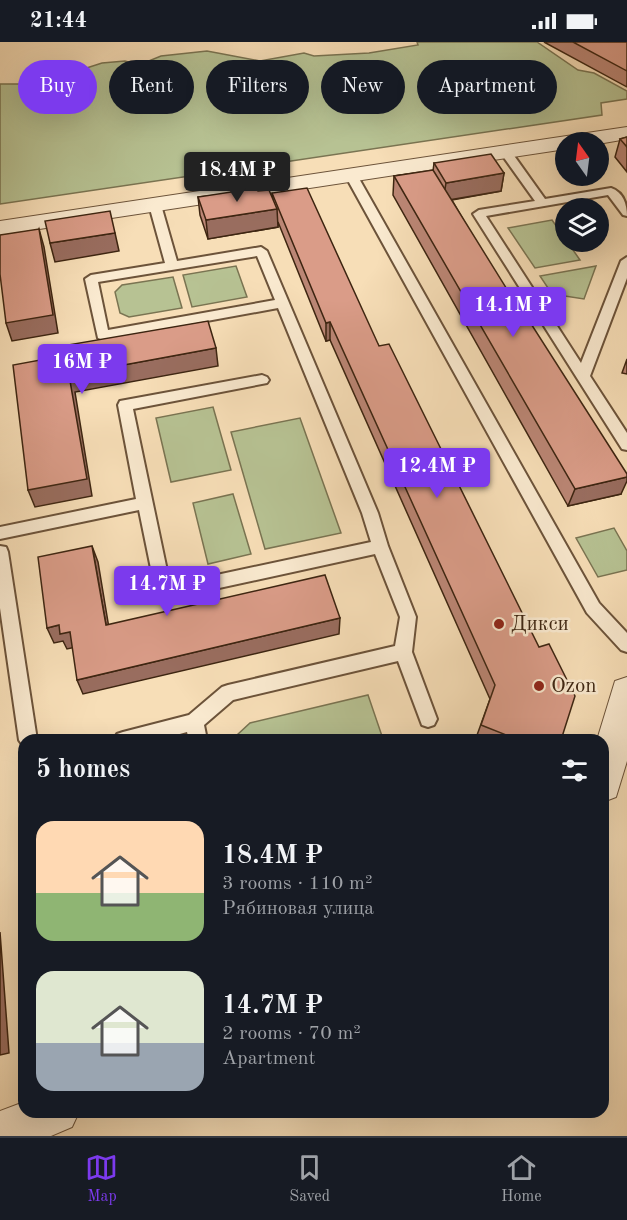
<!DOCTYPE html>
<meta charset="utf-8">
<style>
:root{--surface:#171b24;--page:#242831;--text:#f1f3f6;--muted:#9ea1a6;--line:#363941;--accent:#7c3aed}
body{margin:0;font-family:"Old Standard TT",serif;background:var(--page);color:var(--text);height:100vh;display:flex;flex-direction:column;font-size:22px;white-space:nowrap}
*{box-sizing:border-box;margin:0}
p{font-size:20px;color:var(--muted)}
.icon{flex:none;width:33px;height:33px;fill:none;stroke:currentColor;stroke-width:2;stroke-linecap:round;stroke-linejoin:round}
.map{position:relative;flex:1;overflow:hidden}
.sheet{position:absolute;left:18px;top:692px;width:591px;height:384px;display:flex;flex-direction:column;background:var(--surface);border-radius:18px;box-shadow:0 6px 24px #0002}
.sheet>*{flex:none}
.guide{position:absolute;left:18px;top:18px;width:591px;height:54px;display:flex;gap:12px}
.needle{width:39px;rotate:346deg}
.tools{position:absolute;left:555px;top:90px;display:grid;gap:12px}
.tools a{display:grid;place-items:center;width:54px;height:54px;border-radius:50%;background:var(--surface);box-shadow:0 6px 24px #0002;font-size:30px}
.price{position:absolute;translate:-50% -51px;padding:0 14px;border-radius:6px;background:var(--accent);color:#fff;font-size:20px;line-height:39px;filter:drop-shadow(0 2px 3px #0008)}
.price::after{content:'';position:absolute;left:50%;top:36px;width:18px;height:14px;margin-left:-9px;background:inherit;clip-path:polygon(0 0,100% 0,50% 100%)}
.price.on{background:#222;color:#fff}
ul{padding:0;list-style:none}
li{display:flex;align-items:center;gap:18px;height:150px;padding:0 18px}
li span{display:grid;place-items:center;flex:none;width:168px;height:120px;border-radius:18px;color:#555}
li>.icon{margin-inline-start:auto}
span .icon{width:72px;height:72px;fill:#fffc;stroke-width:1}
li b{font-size:26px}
h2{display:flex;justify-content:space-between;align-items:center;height:72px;padding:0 18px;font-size:26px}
.pill{padding:0 21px;border-radius:27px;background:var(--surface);box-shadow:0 6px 24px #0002;font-size:21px;line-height:54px}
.pill.on{background:var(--accent);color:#fff}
.status{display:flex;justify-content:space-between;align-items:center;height:42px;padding:0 30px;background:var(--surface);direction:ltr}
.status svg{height:16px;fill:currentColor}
.tab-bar{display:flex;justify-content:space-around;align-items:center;height:84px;border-top:2px solid var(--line);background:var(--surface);font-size:16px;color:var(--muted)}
.tab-bar a{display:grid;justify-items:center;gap:3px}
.tab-bar .on{color:var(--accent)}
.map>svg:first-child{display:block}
.green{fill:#b7c293;stroke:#7a7452;stroke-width:1.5}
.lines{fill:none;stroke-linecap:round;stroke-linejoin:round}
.service-casing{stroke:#6c533a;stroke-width:4}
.minor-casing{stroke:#6c533a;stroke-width:2}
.service{fill:#faead0;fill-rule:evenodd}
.minor{fill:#faead0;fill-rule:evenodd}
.wall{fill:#bb8675;stroke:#3d2511;stroke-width:1.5}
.shaded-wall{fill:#996d5f;stroke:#3d2511;stroke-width:1.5}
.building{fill:#da9c88;stroke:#3d2511;stroke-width:1.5}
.poi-dot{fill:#8f2418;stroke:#faead0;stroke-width:2}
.labels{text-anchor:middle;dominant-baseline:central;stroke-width:5;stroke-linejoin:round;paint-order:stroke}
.poi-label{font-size:21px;fill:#3d2511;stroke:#faead0;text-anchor:start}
</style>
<div class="status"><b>21:44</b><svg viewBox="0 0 49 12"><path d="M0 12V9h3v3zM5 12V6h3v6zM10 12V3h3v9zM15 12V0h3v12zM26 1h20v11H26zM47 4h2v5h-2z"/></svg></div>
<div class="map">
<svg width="627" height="1094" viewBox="0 0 627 1094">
<rect width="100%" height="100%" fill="#f7deb7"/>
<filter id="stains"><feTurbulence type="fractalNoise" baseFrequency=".00333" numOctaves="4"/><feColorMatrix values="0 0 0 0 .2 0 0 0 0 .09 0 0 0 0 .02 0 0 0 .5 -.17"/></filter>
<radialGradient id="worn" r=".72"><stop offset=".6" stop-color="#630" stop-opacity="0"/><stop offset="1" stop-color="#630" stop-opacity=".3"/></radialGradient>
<g class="green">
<polygon points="417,0 537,0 578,28 594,31 627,49 627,57 601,61 602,73 0,162 0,42 19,42 71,31 102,21 125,19 139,23 161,14 207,9 260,19 304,11 314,14 369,11 418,3"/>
<polygon points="552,178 580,218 535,226 508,186"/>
<polygon points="236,224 247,255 192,265 183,233"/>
<polygon points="596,224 584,257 552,252 540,234"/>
<polygon points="173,235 182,266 129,275 120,271 115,250 122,243"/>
<polygon points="213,365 231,428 171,440 156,376"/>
<polygon points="300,376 341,491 265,507 231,390"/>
<polygon points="233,452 251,512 208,522 193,461"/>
<polygon points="614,486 627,509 627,528 598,535 576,496"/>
<polygon points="368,653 383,697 238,697 237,693 250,681"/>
</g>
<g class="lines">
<g class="service-casing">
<g id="service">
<path d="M506,107L510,108L545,157L611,146C623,150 627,162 627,174L623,173L608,153L486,174L581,321L621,219L627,215V236L590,334L627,391V408L622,407L473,172L479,168L535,159L500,110Z"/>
<polygon points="351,130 357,133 599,561 627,591 627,610 621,608 587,571 345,133"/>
<path d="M155,159L161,163L177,219L261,205L267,209L378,471L388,504L416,575L412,610L437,677L434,683L428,685L422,683L398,619L233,658L204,683L207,698H189L187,690L158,698H114L117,692L123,690L189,673L222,645L228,643L395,604L400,575L375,512L164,558L158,556L156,551L139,468L0,497V485L136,457L118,363L120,359L262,333L267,335L269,338L267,341L133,367L170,543L371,500L362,471L278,266L103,298L98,296L85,237L91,233L165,221L149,163ZM257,214L275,258L108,288L98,240Z"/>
<polygon points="0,504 6,505 8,510 37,698 24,698 24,705 19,698 0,566"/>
</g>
</g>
<g class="minor-casing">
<g id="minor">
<polygon points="627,85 627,97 598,102 566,100 566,107 0,193 0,179"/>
<polygon points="627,635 627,719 616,755 603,760 603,698 597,698 615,639"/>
<polygon points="24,1060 24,1070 79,1070 72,1085 51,1094 0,1094 0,1069"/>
</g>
</g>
<use href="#service" class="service"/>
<use href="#minor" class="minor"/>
</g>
<g class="wall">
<polygon points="544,0 627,0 627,45"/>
<polygon points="627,95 627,130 615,115 620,97"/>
<polygon points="434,121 504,131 501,149 452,158 621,452 568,464 393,153 394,134 433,129"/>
<polygon points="258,149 273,157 272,151 379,304 561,698 479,698 476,696 490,657 330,298 326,299 278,180 278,185 208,197 200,173 198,155"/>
<polygon points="627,317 627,332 622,331"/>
</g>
<g class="shaded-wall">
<polygon points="504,131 501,149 443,159 446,141"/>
<polygon points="277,167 278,185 208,197 206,178"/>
<polygon points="39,187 44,205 58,291 12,299 6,281"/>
<polygon points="115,191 119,209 55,220 50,201"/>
<polygon points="330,280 330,298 326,299 326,281"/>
<polygon points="216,306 218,324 75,350 92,454 35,465 28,448 69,333"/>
<polygon points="627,435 627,439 621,452 568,464 575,447"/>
<polygon points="92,504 98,520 111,598 106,583"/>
<polygon points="340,576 339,592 83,652 77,638"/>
<polygon points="59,583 70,590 76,605 67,607 63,599 54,601 47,586"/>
<polygon points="0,890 9,1011 0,1013"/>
</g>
<g class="building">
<polygon points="573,0 627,0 627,29"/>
<polygon points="627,95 627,105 620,97"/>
<polygon points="491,112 504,131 446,141 434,121"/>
<polygon points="433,128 526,278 528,277 627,432 627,435 575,447 394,134"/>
<polygon points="257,146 258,149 269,148 277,167 206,178 198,155"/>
<polygon points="307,146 379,304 389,302 539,605 549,602 575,654 561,698 519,698 481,683 495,643 330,280 326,281 272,151"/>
<polygon points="110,169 115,191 50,201 45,179"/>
<polygon points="39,187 53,273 6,281 0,232 0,193"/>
<polygon points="208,279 216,306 69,333 87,437 28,448 13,323 57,315 56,305"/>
<polygon points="92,504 106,583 325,533 340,576 77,638 70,590 60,592 59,583 47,586 38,515"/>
</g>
<g class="poi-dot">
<circle cx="499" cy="582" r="6"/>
<circle cx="539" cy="644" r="6"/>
</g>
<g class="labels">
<g class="poi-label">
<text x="511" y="582">Дикси</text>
<text x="551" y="644">Ozon</text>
</g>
</g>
<rect width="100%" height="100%" filter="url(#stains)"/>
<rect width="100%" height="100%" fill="url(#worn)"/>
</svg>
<div class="tools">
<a><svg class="needle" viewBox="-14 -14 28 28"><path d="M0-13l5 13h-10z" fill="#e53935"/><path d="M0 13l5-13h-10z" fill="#9ea1a6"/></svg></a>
<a><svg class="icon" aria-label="layers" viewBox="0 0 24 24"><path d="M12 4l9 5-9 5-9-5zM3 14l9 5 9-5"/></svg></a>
</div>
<b class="price on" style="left:237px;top:161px">18.4M ₽</b>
<b class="price" style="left:513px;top:296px">14.1M ₽</b>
<b class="price" style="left:82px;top:353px">16M ₽</b>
<b class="price" style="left:437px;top:457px">12.4M ₽</b>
<b class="price" style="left:167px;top:575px">14.7M ₽</b>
<div class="guide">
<a class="pill on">Buy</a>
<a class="pill">Rent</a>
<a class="pill">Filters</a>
<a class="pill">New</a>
<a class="pill">Apartment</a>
</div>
<section class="sheet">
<h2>5 homes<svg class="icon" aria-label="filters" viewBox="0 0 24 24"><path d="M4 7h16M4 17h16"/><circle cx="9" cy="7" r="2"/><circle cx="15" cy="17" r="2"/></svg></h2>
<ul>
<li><span style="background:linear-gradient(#ffd9b3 60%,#8fb573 0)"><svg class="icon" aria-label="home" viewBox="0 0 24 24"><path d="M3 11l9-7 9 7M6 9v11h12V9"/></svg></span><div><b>18.4M ₽</b><p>3 rooms · 110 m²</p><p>Рябиновая улица</p></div></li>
<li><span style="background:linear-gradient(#dfe7d0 60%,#9aa5b1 0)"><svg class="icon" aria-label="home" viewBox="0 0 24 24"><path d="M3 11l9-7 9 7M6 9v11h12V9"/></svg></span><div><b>14.7M ₽</b><p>2 rooms · 70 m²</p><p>Apartment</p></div></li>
</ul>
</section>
</div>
<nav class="tab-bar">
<a class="on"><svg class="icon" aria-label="map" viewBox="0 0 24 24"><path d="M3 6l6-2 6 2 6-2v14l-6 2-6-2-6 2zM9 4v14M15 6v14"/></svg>Map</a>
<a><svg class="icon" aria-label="saved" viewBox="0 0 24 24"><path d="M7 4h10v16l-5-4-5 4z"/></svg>Saved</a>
<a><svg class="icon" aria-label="home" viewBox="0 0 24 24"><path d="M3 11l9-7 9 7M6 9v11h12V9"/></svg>Home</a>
</nav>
